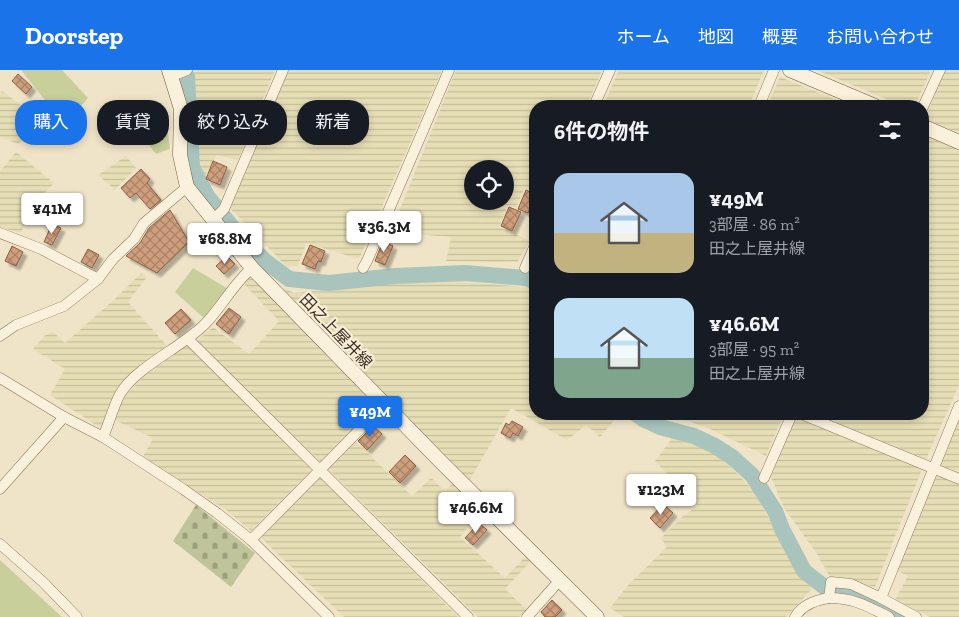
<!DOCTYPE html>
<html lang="ja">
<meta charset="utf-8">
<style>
:root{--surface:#171b24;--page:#242831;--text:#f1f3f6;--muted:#9ea1a6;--accent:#1a73e8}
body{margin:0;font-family:"Zilla Slab","Noto Sans JP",serif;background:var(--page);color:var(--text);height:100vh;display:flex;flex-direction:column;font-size:19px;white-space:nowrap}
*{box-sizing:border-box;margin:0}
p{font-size:16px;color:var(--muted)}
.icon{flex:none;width:28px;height:28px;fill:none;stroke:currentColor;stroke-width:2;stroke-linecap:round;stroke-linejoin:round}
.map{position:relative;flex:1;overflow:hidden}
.drawer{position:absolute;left:529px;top:30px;width:400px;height:320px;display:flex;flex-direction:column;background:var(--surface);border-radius:20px;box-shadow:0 2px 8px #0003}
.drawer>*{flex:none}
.top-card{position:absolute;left:15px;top:30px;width:439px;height:45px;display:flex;gap:10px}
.fabs{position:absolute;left:464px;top:90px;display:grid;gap:10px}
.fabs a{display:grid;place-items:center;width:50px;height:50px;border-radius:50%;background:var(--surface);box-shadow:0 2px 8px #0003;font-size:25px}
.price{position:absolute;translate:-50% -42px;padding:0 11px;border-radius:5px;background:#fff;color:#222;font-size:16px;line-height:32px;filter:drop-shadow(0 1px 2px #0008)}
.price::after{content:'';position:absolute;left:50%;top:30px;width:15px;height:11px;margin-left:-8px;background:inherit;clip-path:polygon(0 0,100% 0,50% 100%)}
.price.selected{background:var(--accent);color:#fff}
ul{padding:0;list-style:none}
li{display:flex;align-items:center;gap:15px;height:125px;padding:0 25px}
li span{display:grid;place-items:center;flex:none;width:140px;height:100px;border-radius:15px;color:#555}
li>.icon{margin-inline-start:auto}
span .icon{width:60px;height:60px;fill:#fffc;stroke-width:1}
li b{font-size:21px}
h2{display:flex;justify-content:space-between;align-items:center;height:60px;padding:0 25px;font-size:21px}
.chip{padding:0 18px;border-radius:20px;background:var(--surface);box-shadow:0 2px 8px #0003;font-size:18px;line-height:45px}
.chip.selected{background:var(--accent);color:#fff}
header{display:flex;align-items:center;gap:30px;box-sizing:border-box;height:70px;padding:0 25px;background:var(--accent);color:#fff}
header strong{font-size:24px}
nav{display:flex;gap:28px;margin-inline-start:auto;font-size:18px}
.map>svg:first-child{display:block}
.farmland{fill:url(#farmland-rules);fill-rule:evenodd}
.grass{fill:#c9cf9b}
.cemetery{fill:url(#cemetery-stones)}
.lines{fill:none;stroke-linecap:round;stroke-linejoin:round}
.river{stroke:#a9c4bc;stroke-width:16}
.building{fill:url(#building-cross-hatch);stroke:#8d5f41;filter:url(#shadow)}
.street-casing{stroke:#8d765c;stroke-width:11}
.secondary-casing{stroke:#6f573f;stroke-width:15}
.street{stroke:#faf1dc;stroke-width:10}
.secondary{stroke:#faf1dc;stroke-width:14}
.labels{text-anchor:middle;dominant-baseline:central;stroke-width:4.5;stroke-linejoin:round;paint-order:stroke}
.street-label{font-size:16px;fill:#3d2e20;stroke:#f7eed8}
</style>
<header>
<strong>Doorstep</strong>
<nav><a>ホーム</a><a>地図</a><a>概要</a><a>お問い合わせ</a></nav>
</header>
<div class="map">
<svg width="959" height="547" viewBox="0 0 959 547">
<defs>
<pattern id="farmland-rules" width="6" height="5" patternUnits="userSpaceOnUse" patternTransform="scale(1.25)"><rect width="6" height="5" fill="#e6deb5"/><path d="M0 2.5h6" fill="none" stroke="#c6bf9b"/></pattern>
<pattern id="cemetery-stones" width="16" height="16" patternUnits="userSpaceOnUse" patternTransform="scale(1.25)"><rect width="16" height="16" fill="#bfc49a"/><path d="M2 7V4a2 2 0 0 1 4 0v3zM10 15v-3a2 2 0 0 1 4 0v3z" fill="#9ca07d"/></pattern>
<pattern id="building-cross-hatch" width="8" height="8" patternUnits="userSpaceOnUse" patternTransform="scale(1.25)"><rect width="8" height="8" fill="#cf9f7d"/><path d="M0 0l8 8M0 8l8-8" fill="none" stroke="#a98266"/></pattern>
<filter id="shadow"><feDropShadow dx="4" dy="4" stdDeviation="1" flood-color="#0004"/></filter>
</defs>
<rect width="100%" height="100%" fill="#f0e4c8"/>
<g class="farmland">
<polygon points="198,0 275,0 238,90 217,85 205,106 198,101 196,74 198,38 190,4"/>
<polygon points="289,0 442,0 359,189 306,173 298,196 286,196 229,137"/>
<path d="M456,0H602L587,36H535V120L525,117L516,138L508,136L499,157L530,171L517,192L446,191L451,167L391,162ZM472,99H505V131H472Z"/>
<polygon points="619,0 764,0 749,36 603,36"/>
<polygon points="816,0 931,0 915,36 903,36"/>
<polygon points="945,0 959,0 959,63 925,49"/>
<polygon points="780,7 852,36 767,36"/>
<polygon points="2,21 26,39 39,43 46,51 18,74 0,67 0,25"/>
<polygon points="923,65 959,80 959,315 926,389 813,344 922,344"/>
<polygon points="16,82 54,113 33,135 21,163 0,157 0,101"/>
<polygon points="126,86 136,98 115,120 98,105"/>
<polygon points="141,203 147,207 128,232 169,278 134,303 102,359 50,325 65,299 33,279 44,266 53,262 65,273 117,227"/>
<polygon points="251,207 376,334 376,337 322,393 195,272 213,257 249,284 279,251 243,213"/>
<polygon points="431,209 524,217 535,222 535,344 620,344 600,367 586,355 567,370 511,338 467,415 279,223 284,218 294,223"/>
<polygon points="186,273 312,400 251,461 225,439 143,387 153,368 112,349 123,328 148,302"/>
<polygon points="668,344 784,344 766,386 710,359"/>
<polygon points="796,347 922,399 875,517 846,509 831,509 817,484 784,438 771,407"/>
<polygon points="959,347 959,405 938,397"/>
<polygon points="673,367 713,379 755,422 782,474 812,519 786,547 624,547 610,538 630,513 667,477 661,468 683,446 698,436 655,391"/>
<polygon points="353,369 412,426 431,408 445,421 453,413 481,441 460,467 505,508 526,486 531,491 505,519 527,540 519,547 478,547 327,398"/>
<polygon points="937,405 959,414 959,547 930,547 895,530 908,506 896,500"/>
<polygon points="319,406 458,547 344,547 259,466"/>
</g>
<g class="grass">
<polygon points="21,0 62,0 88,28 64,54"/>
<polygon points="138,51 152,55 167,56 170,79 156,84 133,54"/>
<polygon points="193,198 230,220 206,250 175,222"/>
<polygon points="0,490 62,547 0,547"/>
</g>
<polygon class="cemetery" points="196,435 255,483 231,517 173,471"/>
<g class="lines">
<g class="river">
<polyline points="183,0 187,7 192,97 207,126 237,163 265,191 289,209 329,213 395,206 465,203 526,208 535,212"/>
<polyline points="636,344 643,349 660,357 694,366 715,376 732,387 752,405 775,441 782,459 804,501 827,519 869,528 907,547"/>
</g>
</g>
<g class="building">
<polygon points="18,4 32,17 26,24 12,11"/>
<polygon points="213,91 227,97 220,115 206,109"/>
<polygon points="141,99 150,109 147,113 161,130 150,139 136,123 130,128 121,118"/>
<polygon points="526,120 535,124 528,143 518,139"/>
<polygon points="509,137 521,142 512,161 501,156"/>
<polygon points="170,140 189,172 157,203 126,186 140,173 149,158"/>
<polygon points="52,154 61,158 52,175 44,172"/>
<polygon points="383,171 393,176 385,195 375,191"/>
<polygon points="310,175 325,181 321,192 318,191 315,199 302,194"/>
<polygon points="12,176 23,182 16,196 5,191"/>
<polygon points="88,179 99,185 92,198 81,192"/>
<polygon points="227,186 235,194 224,204 216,196"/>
<polygon points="229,238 241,247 229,264 216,254"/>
<polygon points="181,239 191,250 175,264 165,253"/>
<polygon points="512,351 523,357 518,366 513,363 510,368 501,363 506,353 509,355"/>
<polygon points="373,356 382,364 367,380 358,371"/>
<polygon points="405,385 416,396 400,413 389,402"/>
<polygon points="663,434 673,443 660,458 650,448"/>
<polygon points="479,453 487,460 473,475 465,468"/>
<polygon points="552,530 562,540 555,547 545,547 541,542"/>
</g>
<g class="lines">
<g class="street-casing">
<g id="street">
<polyline points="172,6 187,0"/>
<polyline points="594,36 610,0"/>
<polyline points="759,36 774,0"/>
<polyline points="922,39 940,0"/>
<polyline points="213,150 224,139 283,0"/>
<polyline points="0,163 41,179 98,209"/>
<polyline points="363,198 367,191 449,0"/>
<polyline points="525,198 535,175"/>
<polyline points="0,266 16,255 64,236 98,209 113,189 134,169 144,153 187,117"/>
<polyline points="188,269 468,547"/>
<polyline points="0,308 64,347 103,367 183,419 217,443 251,470 329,547"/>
<polyline points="801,344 959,409"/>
<path d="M103,367C109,354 113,337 120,324C137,296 181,278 205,254C222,237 233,214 252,198"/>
<polyline points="764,408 792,344"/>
<polyline points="0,419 64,347"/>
<polyline points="251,470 384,335"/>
<polyline points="0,474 43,512 77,547"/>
<path d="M829,528C854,528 867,536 889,547"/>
<polyline points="881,528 959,336"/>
<polyline points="527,547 560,510"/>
<path d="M795,547C802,535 816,530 829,528L831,512L851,514L881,528L916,547"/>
</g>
</g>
<g class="secondary-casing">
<g id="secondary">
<polyline points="169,0 181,39 180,85 187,117 252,198 440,391 597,547"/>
<polyline points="790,0 875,36"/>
<polyline points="922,56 959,72"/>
</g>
</g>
<use href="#street" class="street"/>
<use href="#secondary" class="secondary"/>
</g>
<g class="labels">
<g class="street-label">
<text transform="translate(336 261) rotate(46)">田之上屋井線</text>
</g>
</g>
</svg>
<div class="fabs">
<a><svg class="icon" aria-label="locate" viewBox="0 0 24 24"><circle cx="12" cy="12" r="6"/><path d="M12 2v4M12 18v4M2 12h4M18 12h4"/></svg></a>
</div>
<b class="price" style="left:52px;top:165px">¥41M</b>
<b class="price" style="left:384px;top:183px">¥36.3M</b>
<b class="price" style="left:225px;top:195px">¥68.8M</b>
<b class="price selected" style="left:370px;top:368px">¥49M</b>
<b class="price" style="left:661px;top:446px">¥123M</b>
<b class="price" style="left:476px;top:464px">¥46.6M</b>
<div class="top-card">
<a class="chip selected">購入</a>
<a class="chip">賃貸</a>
<a class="chip">絞り込み</a>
<a class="chip">新着</a>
</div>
<section class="drawer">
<h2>6件の物件<svg class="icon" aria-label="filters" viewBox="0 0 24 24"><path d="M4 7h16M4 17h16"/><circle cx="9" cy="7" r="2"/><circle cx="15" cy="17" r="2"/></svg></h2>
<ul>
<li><span style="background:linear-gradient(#a9c7e8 60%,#c2b280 0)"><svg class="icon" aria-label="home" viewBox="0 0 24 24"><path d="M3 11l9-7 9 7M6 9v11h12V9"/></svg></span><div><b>¥49M</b><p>3部屋 · 86 m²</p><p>田之上屋井線</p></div></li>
<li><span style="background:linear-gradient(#bfe0f5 60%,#7fa58c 0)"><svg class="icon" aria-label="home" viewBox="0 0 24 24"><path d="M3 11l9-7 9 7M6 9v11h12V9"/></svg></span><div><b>¥46.6M</b><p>3部屋 · 95 m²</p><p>田之上屋井線</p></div></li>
</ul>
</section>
</div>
